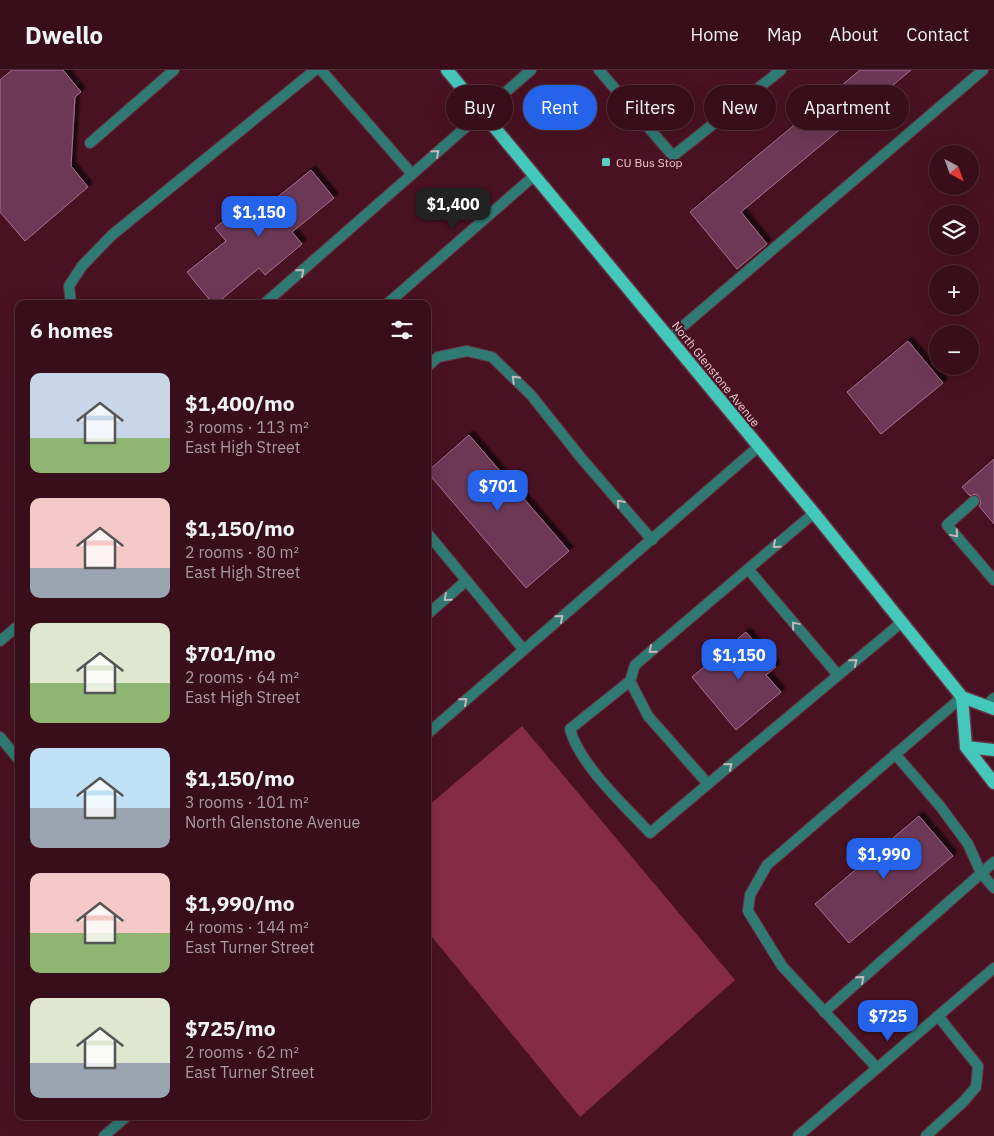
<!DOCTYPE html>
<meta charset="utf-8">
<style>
:root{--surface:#370e1a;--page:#3e1723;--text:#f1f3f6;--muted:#aa9ca2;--line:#512e39;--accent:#2563eb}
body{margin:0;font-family:"IBM Plex Sans",sans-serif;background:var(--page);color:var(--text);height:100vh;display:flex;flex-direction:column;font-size:19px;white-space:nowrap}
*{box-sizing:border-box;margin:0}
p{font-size:16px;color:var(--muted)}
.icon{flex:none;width:28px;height:28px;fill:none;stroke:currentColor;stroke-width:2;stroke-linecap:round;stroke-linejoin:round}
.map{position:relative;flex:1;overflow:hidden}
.side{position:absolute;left:15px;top:230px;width:416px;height:820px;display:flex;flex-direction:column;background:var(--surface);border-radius:10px;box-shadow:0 5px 20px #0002,0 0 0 1px var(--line)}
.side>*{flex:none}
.top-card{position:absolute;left:446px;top:15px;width:472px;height:45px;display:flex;gap:10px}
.needle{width:32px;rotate:139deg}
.controls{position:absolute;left:929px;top:75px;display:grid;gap:10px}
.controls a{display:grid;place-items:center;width:50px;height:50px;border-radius:50%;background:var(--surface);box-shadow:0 5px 20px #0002,0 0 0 1px var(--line);font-size:25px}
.price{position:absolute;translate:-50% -42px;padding:0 11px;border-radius:10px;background:var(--accent);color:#fff;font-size:16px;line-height:32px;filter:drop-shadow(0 1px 2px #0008)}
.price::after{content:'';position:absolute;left:50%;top:30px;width:15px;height:11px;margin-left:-8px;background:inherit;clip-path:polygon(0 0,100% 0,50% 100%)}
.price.current{background:#222;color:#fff}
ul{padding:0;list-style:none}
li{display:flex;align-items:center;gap:15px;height:125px;padding:0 15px}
li span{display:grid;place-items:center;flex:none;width:140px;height:100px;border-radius:10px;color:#555}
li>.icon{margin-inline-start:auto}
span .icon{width:60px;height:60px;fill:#fffc;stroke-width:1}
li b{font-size:21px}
h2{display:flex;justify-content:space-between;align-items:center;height:60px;padding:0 15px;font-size:21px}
.tag{padding:0 18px;border-radius:22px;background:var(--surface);box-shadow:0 5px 20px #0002,0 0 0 1px var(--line);font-size:18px;line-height:45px}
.tag.current{background:var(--accent);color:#fff}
header{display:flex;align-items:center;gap:30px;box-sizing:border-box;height:70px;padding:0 25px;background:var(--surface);border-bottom:1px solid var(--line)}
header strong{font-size:24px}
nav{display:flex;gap:28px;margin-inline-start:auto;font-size:18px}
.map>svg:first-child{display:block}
.green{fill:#862b46}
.building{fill:#6d3957;stroke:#a96f8f;filter:url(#shadow)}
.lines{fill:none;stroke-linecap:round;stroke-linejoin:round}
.service-casing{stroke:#663342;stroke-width:12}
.minor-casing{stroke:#663342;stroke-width:12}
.primary-casing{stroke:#663342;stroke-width:15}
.service{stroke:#2f7b73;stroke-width:10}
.minor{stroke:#2f7b73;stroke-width:10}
.primary{stroke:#44c8bb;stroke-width:12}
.oneway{stroke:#c5b8bb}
.poi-dot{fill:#57cec1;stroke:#491223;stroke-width:2}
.labels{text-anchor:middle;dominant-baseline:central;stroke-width:4;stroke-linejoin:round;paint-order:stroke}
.poi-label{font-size:12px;fill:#ebc7cd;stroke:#491223;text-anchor:start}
.street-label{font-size:12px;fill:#ebc7cd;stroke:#491223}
</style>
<header>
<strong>Dwello</strong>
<nav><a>Home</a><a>Map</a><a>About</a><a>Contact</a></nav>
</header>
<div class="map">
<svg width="994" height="1066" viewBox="0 0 994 1066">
<defs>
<filter id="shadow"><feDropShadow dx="4.5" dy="-4.5" stdDeviation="1" flood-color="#0009"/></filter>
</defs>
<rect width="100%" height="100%" fill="#491223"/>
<polygon class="green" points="522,656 735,910 580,1047 428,862 428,736"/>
<g class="building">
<polygon points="12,0 63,0 81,22 75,27 71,96 88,117 25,171 0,142 0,10"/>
<polygon points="860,0 911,0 741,142 767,174 737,199 690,142"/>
<polygon points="311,100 334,128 292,162 302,174 265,205 259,198 216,234 213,234 187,202 226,171 215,158 248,130 258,143"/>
<polygon points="908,271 943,313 881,364 847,322"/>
<polygon points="469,365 569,481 526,518 428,403 428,401"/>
<polygon points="994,389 994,454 979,436 981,433 979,427 976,424 970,426 962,417"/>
<polygon points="746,562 776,597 766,605 781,622 736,660 692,607"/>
<polygon points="919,746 953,786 849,873 815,834"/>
</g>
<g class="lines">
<g class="service-casing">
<g id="service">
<polyline points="321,0 412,104"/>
<polyline points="599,0 673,86 781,0"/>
<polyline points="90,73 174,0"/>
<polyline points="71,234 69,216 82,196 112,165 315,0"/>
<polyline points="264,234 531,0"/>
<polyline points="669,268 983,0"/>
<polyline points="428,296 438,287 467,281 492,287 531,325 582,389 652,470"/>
<polyline points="974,431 947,455 994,510"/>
<polyline points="814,443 635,595 630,611 648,646 708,714 902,552"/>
<polyline points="428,464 523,579"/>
<polyline points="748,499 838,605"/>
<polyline points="428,544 466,511"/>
<path d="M630,611L570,659C579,694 625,736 650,763L708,714"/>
<polyline points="986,636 994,628"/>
<polyline points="428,663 758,377"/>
<polyline points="895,684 940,736 968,774 981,803 994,818"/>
<polyline points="824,942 994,792"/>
<polyline points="877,998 782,896 748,841 750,825 767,795 962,627"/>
<polyline points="926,1066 963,1032 976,1017 978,996 938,946"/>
</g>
</g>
<g class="minor-casing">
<g id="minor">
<polyline points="387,234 535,105"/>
<polyline points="0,571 19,555"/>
<polyline points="0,667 19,690"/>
<polyline points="104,1066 127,1046"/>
<polyline points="798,1066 994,898"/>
</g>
</g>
<g class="primary-casing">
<g id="primary">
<polyline points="447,0 814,443 962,627 994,639"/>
<polyline points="962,627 966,677 994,713"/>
<polyline points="966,677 994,680"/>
</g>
</g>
<use href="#service" class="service"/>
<use href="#minor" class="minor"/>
<use href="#primary" class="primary"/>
</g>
<defs><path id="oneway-chevron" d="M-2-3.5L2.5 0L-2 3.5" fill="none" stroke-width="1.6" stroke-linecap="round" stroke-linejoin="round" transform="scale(1.25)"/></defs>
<g class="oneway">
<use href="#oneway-chevron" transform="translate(436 83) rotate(-42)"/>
<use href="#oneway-chevron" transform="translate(301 202) rotate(-41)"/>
<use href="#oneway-chevron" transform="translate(515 309) rotate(-136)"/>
<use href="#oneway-chevron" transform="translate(620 433) rotate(-131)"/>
<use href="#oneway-chevron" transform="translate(955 464) rotate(50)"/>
<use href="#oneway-chevron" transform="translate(776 475) rotate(140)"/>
<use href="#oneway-chevron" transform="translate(447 528) rotate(139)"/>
<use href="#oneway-chevron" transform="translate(560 548) rotate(-40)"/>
<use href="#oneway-chevron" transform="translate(795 555) rotate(-130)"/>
<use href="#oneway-chevron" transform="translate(652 580) rotate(140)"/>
<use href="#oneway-chevron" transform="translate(854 592) rotate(-39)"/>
<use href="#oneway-chevron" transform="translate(464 631) rotate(-41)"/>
<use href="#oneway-chevron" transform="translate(729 696) rotate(-40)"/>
<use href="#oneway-chevron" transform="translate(861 909) rotate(-41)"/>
</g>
<rect class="poi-dot" x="601" y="87" width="10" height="10" rx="2.5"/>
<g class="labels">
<g class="poi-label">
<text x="616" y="92">CU Bus Stop</text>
</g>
<g class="street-label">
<text transform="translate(716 304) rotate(51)">North Glenstone Avenue</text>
</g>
</g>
</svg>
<div class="controls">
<a><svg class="needle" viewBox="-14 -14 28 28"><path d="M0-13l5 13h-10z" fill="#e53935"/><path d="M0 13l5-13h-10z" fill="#aa9ca2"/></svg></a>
<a><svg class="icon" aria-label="layers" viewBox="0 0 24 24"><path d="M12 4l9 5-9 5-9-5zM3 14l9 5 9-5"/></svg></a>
<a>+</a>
<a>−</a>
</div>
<b class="price current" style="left:453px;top:160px">$1,400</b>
<b class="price" style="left:259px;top:168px">$1,150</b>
<b class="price" style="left:498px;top:442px">$701</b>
<b class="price" style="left:739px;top:611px">$1,150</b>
<b class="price" style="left:884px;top:810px">$1,990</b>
<b class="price" style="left:888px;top:972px">$725</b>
<div class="top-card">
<a class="tag">Buy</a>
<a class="tag current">Rent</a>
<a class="tag">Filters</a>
<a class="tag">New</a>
<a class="tag">Apartment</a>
</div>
<section class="side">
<h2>6 homes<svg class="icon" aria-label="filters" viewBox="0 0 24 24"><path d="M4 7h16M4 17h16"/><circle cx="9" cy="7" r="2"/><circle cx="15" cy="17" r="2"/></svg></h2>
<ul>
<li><span style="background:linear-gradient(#c9d6e8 65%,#8fb573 0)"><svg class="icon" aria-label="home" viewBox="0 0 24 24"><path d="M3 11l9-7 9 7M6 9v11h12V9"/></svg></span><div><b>$1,400/mo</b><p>3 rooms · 113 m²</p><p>East High Street</p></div></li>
<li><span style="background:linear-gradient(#f6c9c9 70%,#9aa5b1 0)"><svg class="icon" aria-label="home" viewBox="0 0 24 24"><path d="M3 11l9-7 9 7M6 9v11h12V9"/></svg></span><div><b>$1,150/mo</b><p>2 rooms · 80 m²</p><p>East High Street</p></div></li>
<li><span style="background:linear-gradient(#dfe7d0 60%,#8fb573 0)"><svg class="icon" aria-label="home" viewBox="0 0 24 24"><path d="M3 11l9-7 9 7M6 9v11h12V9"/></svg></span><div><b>$701/mo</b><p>2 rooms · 64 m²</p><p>East High Street</p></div></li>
<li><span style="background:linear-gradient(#bfe0f5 60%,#9aa5b1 0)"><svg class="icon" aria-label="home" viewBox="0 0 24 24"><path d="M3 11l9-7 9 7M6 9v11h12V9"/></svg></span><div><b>$1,150/mo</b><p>3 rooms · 101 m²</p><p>North Glenstone Avenue</p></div></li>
<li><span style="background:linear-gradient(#f6c9c9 60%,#8fb573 0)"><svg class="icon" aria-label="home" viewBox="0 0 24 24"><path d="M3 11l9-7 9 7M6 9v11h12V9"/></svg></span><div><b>$1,990/mo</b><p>4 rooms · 144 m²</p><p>East Turner Street</p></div></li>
<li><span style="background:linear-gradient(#dfe7d0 65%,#9aa5b1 0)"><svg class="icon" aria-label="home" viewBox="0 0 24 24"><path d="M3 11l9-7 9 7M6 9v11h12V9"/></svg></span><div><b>$725/mo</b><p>2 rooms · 62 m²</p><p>East Turner Street</p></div></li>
</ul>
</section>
</div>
